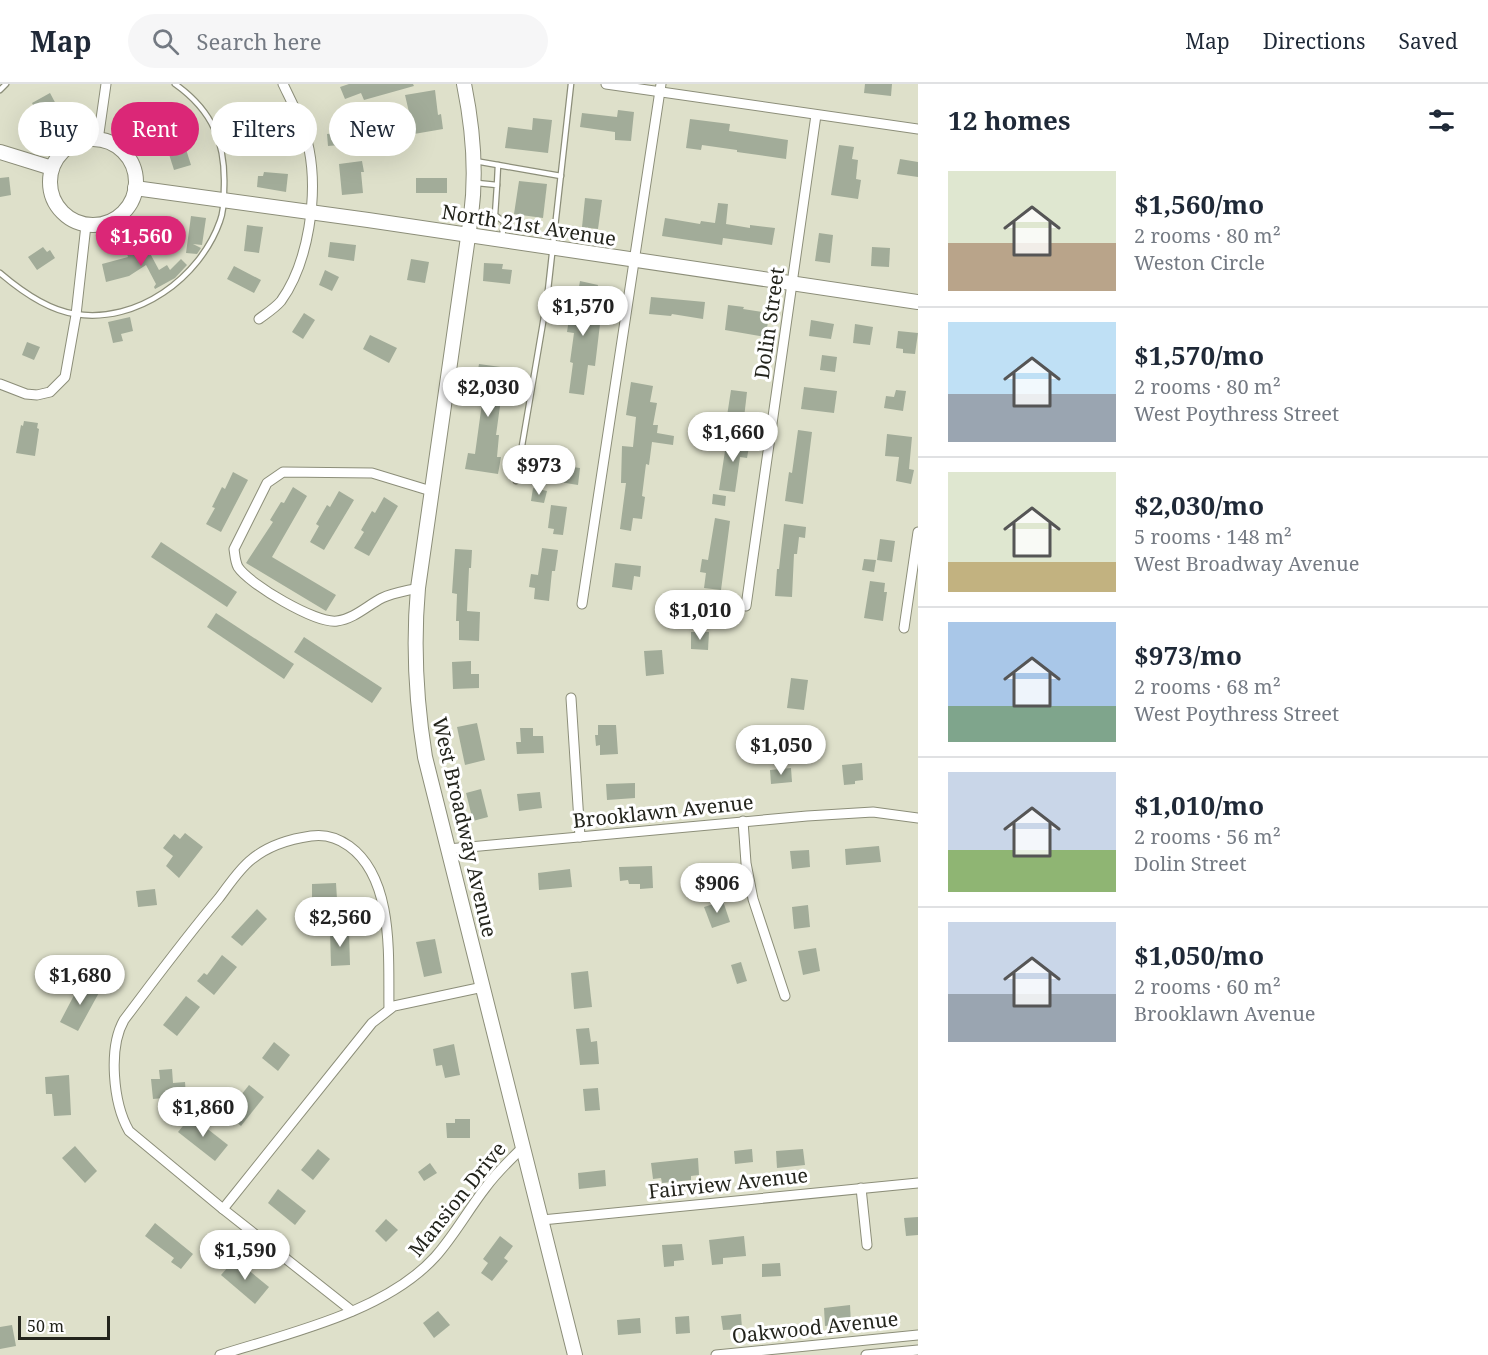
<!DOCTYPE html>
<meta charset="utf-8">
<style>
:root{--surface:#fff;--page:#f6f6f7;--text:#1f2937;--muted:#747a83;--line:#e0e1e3;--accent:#db2777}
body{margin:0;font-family:"Noto Serif",serif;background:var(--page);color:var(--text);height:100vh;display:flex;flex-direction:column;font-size:22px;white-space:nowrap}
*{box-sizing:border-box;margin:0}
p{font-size:20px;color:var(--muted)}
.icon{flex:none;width:33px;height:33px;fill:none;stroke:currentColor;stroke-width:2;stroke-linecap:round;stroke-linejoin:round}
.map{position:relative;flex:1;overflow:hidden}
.sheet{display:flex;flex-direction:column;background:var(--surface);width:570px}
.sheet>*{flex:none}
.banner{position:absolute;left:18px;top:18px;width:570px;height:54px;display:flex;gap:12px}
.scale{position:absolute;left:18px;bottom:15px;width:92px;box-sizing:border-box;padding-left:6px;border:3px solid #23241c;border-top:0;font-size:16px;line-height:21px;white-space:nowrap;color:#23241c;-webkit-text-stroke:4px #fff;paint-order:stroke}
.price{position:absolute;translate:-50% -51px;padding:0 14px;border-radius:21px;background:#fff;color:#222;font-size:20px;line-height:39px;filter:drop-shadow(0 2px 3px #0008)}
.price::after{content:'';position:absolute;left:50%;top:36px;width:18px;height:14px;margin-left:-9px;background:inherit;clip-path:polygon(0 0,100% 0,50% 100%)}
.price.active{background:var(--accent);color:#fff}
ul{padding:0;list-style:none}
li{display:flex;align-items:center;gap:18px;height:150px;padding:0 30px}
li+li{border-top:2px solid var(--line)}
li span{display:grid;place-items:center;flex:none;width:168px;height:120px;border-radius:0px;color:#555}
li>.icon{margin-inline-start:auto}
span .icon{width:72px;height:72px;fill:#fffc;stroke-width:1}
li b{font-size:26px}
h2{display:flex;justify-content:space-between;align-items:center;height:72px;padding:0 30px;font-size:26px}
.tag{padding:0 21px;border-radius:27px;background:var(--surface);box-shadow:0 6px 24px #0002;font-size:21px;line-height:54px}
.tag.active{background:var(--accent);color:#fff}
header{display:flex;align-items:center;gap:36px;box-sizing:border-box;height:84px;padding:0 30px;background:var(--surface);border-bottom:2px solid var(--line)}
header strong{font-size:28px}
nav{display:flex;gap:33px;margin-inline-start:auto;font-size:21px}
.search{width:420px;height:54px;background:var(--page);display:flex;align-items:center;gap:15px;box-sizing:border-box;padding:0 21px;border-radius:33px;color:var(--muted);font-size:22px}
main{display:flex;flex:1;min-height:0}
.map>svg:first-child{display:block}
.building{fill:#a2ac99}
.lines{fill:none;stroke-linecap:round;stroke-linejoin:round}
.lane-casing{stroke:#8c8e79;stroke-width:7}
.street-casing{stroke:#8c8e79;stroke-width:11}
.secondary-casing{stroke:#8c8e79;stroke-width:16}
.lane{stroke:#fff;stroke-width:4.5}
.street{stroke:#fff;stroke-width:9}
.secondary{stroke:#fff;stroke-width:14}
.labels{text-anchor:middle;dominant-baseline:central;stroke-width:6;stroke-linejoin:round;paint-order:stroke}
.street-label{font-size:20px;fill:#23241c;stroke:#fff}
</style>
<header>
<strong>Map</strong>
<div class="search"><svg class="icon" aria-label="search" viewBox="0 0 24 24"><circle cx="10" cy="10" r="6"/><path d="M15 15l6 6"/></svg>Search here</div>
<nav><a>Map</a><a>Directions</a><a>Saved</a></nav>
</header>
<main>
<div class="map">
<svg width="918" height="1271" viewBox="0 0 918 1271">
<rect width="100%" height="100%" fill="#dee0ca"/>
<g class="building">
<polygon points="349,0 413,0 414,2 364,16 361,9 345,15 340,3"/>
<polygon points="865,0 892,0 891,12 864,9"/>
<polygon points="435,6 438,31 441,30 443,45 414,50 405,11"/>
<polygon points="50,9 65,37 48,47 32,19"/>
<polygon points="618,26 634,28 631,57 615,56 615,48 580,43 582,29 617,33"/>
<polygon points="269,31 275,45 255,53 249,40"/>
<polygon points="533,34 552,36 548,69 505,64 508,43 532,46"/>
<polygon points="690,35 730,40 729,47 788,56 786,75 737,68 737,66 702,61 701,66 686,64"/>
<polygon points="350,47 351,60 328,62 327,50"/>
<polygon points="184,59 191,81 174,86 167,64"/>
<polygon points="839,61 854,63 852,75 858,76 856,95 861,96 858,115 831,111"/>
<polygon points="900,75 918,78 918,93 897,90"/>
<polygon points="362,77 364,88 361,88 363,109 342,111 339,80"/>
<polygon points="264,88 288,90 286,108 257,103 258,92 263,92"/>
<polygon points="9,93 11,111 0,113 0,94"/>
<rect x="416" y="94" width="31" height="15"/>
<polygon points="519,97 547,100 543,134 514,130"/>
<polygon points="585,114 602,116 598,145 582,143"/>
<polygon points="718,119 728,120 726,140 750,144 750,141 775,144 772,161 723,154 722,161 662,152 665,134 700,140 701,137 715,139"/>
<polygon points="191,132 206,134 202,161 193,160 201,164 197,170 186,169"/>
<polygon points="247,141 263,143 259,169 244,167"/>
<polygon points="819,149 833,151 830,179 815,177"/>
<polygon points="330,158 356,161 354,177 328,173"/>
<polygon points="145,160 159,186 167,181 170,186 181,175 187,181 175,194 155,205 154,203 156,200 146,181 129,192 106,198 102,180 128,173 127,170"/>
<polygon points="43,163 47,168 50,166 55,174 37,186 28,173"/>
<polygon points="872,163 890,164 889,183 871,182"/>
<polygon points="411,175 429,178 425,199 407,196"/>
<polygon points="484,179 503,180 502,185 512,186 510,200 483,197"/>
<polygon points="234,182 261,196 254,209 227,195"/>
<polygon points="325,186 339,193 332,207 319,201"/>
<polygon points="580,197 598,201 592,238 600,240 595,282 588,281 584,311 569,309 573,279 570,278 574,249 567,248 569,235 573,236"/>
<polygon points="651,213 705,218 703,235 672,230 671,232 649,230"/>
<polygon points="728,221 744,223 743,225 769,229 766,253 725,246"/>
<polygon points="304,229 315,236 303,255 292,248"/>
<polygon points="130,233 133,247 121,250 123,257 113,259 108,238"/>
<polygon points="811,236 834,240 831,255 809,252"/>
<polygon points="855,240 873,243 870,261 853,259"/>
<polygon points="898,247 918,249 915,270 903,269 903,265 896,264"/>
<polygon points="370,251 397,264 389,279 363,265"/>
<polygon points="27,258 40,263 34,276 22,271"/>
<polygon points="822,271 837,273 835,288 820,286"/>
<polygon points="479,280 508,284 505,322 500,322 496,351 499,351 497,373 501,373 498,390 465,385 468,369 475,370 482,319 472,318"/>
<polygon points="631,298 653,302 650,318 657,319 653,341 658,341 657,349 674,352 673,361 652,358 649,381 646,380 642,412 645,413 642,435 633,434 631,447 620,445 626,399 621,399 622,362 633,363 636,333 626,331"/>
<polygon points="804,303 837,307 834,329 801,325"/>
<polygon points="731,306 747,308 744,334 727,332"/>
<polygon points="896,306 906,307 903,327 884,324 886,312 894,313"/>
<polygon points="24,337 38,339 37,344 39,345 35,372 16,369 21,341 23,342"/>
<polygon points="798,346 812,348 803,420 785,417 789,388 792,389"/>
<polygon points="887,350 912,353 909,385 914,386 911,400 896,397 899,373 885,372"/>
<polygon points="727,354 750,357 747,374 740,373 735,408 719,406"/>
<polygon points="550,380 580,384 578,401 547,396"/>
<polygon points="233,388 248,396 221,448 206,440 215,424 212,423 222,403 225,405"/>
<polygon points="293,403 307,412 272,473 336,511 326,527 246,479 273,438 270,436 281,418 284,419"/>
<polygon points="533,404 547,407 544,419 531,417"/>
<polygon points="339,407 354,416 324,466 310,458 319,442 316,440 327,421 330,423"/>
<polygon points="713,410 726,412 725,422 712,420"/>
<polygon points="384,413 398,422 369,472 354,464 364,448 361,446 372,427 375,429"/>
<polygon points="551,421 567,423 563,451 553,450 554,445 548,444"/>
<polygon points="715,434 730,437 721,506 704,504 706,489 700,488 702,475 708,476"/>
<polygon points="784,440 806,443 805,454 799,453 797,470 794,470 792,513 775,512 777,485 779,485"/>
<polygon points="880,455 895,457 892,478 877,476"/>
<polygon points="161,458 237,508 227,523 151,473"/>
<polygon points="542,464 558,466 555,487 552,487 549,517 534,515 535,504 529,503 531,490 538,491"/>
<polygon points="455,465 472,466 471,484 469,484 467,527 480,528 479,557 459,556 459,537 456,537 457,510 452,509"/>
<polygon points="864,475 876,476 874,488 862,486"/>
<polygon points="615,479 641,482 640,493 634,492 632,506 612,503"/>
<polygon points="870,497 885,499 884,508 887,508 883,537 864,534"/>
<polygon points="216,529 294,580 284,595 207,543"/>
<polygon points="691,548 709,548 708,566 691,565"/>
<polygon points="304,553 382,604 372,619 294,568"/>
<polygon points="662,566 664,590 646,592 644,567"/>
<polygon points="471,577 471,590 479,590 479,604 453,605 452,578"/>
<polygon points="791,594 808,596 804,626 787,624"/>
<polygon points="477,639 485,676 465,681 457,643"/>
<polygon points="598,641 616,641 618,670 600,671 600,661 596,662 595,651 598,651"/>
<polygon points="520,644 533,644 533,652 543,652 544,669 517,670 516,658 521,658"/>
<polygon points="862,679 863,696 855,697 855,700 844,701 842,681"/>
<polygon points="791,684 792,698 771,700 770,686"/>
<polygon points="635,699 635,714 607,716 606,700"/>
<polygon points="481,705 488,733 473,737 466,709"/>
<polygon points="540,708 542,724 519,727 517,710"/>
<polygon points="185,749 203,763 179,794 166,782 173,772 163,764 174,750 180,755"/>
<polygon points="879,762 881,778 846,781 845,765"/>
<polygon points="809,766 810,783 792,785 790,767"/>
<polygon points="652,782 653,804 640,805 640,800 629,800 628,796 620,797 619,783"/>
<polygon points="570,785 572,803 539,806 538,789"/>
<polygon points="336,799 337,815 312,816 312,800"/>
<polygon points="155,805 157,821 138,823 136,807"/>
<polygon points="723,817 730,838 712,844 704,823"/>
<polygon points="808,821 810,843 794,845 792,823"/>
<polygon points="257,825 267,835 242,862 231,853"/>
<polygon points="349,846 350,881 331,882 330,847"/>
<polygon points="435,855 442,889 424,893 416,858"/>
<polygon points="816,864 820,887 803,891 798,867"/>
<polygon points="222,871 237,883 214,911 197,897 204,889 207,891"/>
<polygon points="741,878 747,897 737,900 731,881"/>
<polygon points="588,887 592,923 574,925 571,889"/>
<polygon points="81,898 87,901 89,899 101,905 78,947 60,938"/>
<polygon points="186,912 200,923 177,952 163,941"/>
<polygon points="589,944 591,958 597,957 599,980 580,981 576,945"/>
<polygon points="274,958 290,971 278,987 262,974"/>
<polygon points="454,960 460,991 445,994 442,981 436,982 433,965"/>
<polygon points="172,985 173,999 185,998 186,1012 153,1015 151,995 160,995 159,986"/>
<polygon points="69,991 71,1031 54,1032 52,1010 46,1010 45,993"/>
<polygon points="249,1001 264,1013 241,1042 226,1030"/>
<polygon points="598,1004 600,1026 585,1027 583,1005"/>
<polygon points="191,1032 228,1061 215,1077 178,1048"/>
<polygon points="455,1035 470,1035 470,1054 447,1054 446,1039 455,1039"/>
<polygon points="75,1062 97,1087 85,1099 62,1074"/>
<polygon points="318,1065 330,1075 313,1096 301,1086"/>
<polygon points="752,1065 753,1078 735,1080 734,1067"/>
<polygon points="803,1065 805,1081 777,1084 776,1067"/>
<polygon points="698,1074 699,1091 691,1092 691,1096 662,1099 661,1094 653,1095 651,1079"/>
<polygon points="430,1079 437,1089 424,1097 418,1088"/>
<polygon points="605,1086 606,1102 579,1105 578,1089"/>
<polygon points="278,1105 306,1127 295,1141 268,1119"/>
<polygon points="918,1133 918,1151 906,1152 904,1134"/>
<polygon points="386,1135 398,1146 386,1158 375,1147"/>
<polygon points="155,1139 193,1170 181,1185 171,1178 174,1174 145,1152"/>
<polygon points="500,1152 513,1162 504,1174 508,1177 492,1197 481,1189 488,1179 483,1175"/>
<polygon points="744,1152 746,1172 723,1174 723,1180 712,1181 709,1156"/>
<polygon points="682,1160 684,1176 674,1177 674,1182 664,1183 662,1161"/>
<polygon points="235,1175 269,1203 255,1220 221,1191"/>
<polygon points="780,1179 781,1192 762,1193 762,1180"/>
<polygon points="850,1221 851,1240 825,1242 824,1224"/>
<polygon points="438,1227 450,1241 434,1254 423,1239"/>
<polygon points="741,1230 742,1245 723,1246 721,1232"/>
<polygon points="689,1232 690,1249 676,1250 675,1233"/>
<polygon points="640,1234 641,1249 618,1251 617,1236"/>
<polygon points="12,1241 16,1262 0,1265 0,1243"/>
</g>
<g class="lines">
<g class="lane-casing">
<g id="lane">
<polyline points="0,6 6,0"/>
<polyline points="475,77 561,92"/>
<polyline points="477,99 497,101 495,131 504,138 502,154"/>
<polyline points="497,101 498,81"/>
<path d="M0,189C21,207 47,226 75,230C137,240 200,194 220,137C224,127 224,115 224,105C226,59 213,27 175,0"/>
<polyline points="516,397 547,215 571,0"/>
</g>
</g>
<g class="street-casing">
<g id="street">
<polyline points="606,0 918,45"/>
<polyline points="98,56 106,0"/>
<path d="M259,235C267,229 275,224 281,217C309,178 318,111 309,65C304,41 293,21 283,0"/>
<polyline points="0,300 26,310 37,311 50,308 65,293 76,231 86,141"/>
<path d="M418,504C406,507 393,509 382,514C368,521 354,535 337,537C316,540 249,500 238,483C235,477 235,471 234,465L267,399L283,388L372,389L431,407"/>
<polyline points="582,520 661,0"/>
<polyline points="746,522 816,31"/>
<polyline points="904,544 918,448"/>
<polyline points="571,614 580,753"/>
<polyline points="743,737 746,779 753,815 785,912"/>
<polyline points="448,765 807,732 873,728 918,734"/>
<polyline points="861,1104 867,1161"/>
<polyline points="223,1125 372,939 394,922 483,903"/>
<polyline points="542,1136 918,1099"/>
<path d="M352,1227L223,1125L129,1047C113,1019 108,964 124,936C155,895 186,853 219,814C229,801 239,785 252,775C268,762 290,755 311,752C324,750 338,754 349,762C395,795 388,875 389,925"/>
<path d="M220,1271C289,1249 385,1228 435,1173C454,1152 468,1126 486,1103C497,1088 510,1076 523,1063"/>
<polyline points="716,1271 918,1251"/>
<polyline points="866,1271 918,1266"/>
</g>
</g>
<g class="secondary-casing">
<g id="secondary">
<path d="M464,0C473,44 477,87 471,132L418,504C413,561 416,617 425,673L575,1271"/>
<circle cx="93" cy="98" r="43"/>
<polyline points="0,68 52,84"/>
<polyline points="135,104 368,136 918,218"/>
</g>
</g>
<use href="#lane" class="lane"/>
<use href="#street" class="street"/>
<use href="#secondary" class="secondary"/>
</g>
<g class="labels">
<g class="street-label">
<text transform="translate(529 141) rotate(9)">North 21st Avenue</text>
<text transform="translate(769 239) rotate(-82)">Dolin Street</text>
<text transform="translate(663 727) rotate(-6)">Brooklawn Avenue</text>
<text transform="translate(465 743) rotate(77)">West Broadway Avenue</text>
<text transform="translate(728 1099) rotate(-6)">Fairview Avenue</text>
<text transform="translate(457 1115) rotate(-51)">Mansion Drive</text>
<text transform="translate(815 1243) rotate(-6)">Oakwood Avenue</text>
</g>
</g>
</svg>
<div class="scale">50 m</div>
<b class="price active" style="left:141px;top:183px">$1,560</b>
<b class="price" style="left:583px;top:253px">$1,570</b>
<b class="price" style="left:488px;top:334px">$2,030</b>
<b class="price" style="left:733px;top:379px">$1,660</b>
<b class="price" style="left:539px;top:412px">$973</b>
<b class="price" style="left:700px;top:557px">$1,010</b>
<b class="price" style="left:781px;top:692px">$1,050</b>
<b class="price" style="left:717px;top:830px">$906</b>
<b class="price" style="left:340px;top:864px">$2,560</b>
<b class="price" style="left:80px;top:922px">$1,680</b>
<b class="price" style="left:203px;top:1054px">$1,860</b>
<b class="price" style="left:245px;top:1197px">$1,590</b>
<div class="banner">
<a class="tag">Buy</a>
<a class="tag active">Rent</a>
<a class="tag">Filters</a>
<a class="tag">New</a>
</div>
</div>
<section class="sheet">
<h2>12 homes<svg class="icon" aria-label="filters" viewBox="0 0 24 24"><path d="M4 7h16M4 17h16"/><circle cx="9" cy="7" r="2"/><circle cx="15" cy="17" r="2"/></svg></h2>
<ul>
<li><span style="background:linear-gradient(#dfe7d0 60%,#b9a48a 0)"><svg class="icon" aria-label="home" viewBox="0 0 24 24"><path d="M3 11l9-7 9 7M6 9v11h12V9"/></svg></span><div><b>$1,560/mo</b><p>2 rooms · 80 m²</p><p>Weston Circle</p></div></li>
<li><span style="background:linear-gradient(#bfe0f5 60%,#9aa5b1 0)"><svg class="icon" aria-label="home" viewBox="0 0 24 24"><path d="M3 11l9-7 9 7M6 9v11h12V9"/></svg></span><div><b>$1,570/mo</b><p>2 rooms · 80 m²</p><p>West Poythress Street</p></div></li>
<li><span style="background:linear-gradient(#dfe7d0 75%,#c2b280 0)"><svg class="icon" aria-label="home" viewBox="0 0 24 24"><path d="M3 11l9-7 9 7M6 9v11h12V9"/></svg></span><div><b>$2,030/mo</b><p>5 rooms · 148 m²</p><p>West Broadway Avenue</p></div></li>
<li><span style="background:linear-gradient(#a9c7e8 70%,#7fa58c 0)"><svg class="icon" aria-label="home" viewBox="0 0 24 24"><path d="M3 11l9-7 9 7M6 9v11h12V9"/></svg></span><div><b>$973/mo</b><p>2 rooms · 68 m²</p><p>West Poythress Street</p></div></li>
<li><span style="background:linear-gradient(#c9d6e8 65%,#8fb573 0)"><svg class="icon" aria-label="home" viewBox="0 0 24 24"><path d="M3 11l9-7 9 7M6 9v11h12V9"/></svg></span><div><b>$1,010/mo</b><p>2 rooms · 56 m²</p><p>Dolin Street</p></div></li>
<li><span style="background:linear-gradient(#c9d6e8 60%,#9aa5b1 0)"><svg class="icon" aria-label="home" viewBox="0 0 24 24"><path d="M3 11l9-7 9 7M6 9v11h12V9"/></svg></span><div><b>$1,050/mo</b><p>2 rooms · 60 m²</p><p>Brooklawn Avenue</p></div></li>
</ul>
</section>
</main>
